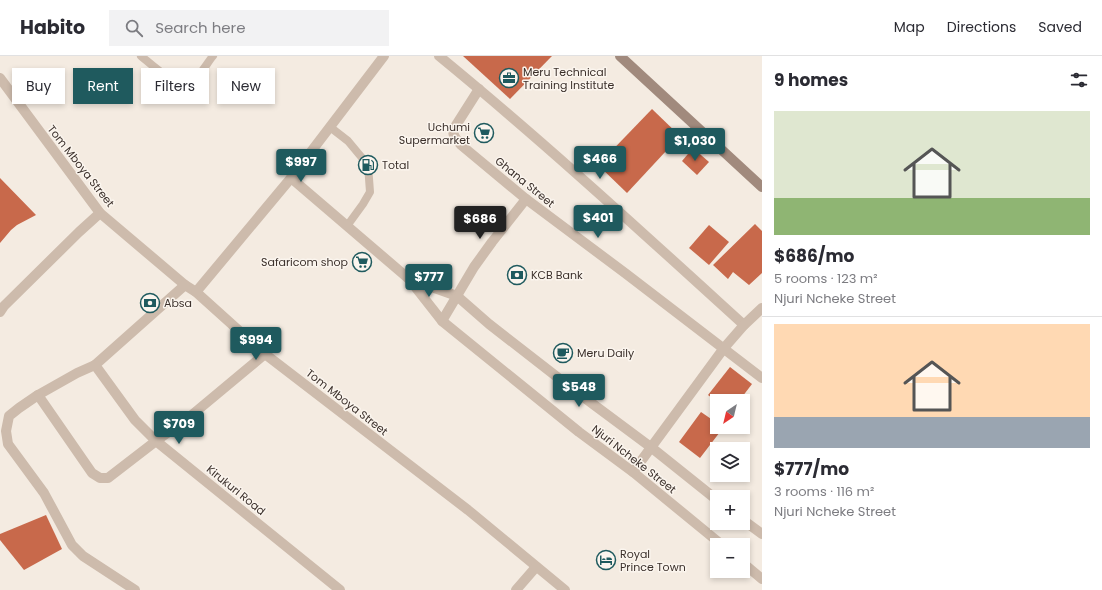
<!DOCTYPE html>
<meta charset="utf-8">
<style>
:root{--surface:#fff;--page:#f2f2f3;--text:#2b2b33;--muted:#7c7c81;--line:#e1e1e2;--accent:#1f5a5e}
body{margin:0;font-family:Poppins,sans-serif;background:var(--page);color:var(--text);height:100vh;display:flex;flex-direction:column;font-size:15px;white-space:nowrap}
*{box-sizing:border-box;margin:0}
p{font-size:13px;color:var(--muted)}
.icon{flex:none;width:22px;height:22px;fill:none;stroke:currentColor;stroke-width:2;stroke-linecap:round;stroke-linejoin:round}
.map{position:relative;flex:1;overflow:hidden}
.side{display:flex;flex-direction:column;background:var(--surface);width:340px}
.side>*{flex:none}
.guide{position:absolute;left:12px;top:12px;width:380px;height:36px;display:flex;gap:8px}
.needle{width:26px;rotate:215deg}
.controls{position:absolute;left:710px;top:338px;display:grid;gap:8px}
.controls a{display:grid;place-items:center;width:40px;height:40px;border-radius:0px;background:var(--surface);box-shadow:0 2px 6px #0003;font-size:20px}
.price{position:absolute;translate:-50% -34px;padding:0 9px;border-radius:4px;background:var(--accent);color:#fff;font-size:13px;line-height:26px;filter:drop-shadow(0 1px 2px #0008)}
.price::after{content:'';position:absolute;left:50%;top:24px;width:12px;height:9px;margin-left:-6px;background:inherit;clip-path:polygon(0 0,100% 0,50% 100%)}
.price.on{background:#222;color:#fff}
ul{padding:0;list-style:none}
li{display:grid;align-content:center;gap:8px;height:212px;padding:0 12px}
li+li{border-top:1px solid var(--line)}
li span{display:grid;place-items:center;height:124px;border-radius:0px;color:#555}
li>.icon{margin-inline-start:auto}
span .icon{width:72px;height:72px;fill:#fffc;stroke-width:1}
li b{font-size:17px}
h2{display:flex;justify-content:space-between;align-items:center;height:48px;padding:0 12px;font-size:17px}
.pill{padding:0 14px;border-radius:0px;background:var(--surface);box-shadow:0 2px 6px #0003;font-size:14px;line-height:36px}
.pill.on{background:var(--accent);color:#fff}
header{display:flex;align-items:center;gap:24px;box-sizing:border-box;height:56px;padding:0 20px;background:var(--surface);border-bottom:1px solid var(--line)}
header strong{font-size:19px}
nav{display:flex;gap:22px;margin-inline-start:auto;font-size:14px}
.search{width:280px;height:36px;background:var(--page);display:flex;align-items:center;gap:10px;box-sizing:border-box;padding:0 14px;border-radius:0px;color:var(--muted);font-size:15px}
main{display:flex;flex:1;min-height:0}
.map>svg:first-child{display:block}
.building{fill:#c8694b}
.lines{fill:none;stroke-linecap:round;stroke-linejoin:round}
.service{stroke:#cdbbac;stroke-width:8}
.minor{stroke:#cdbbac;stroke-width:10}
.secondary{stroke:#a18a7d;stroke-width:10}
.labels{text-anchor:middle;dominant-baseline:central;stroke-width:3;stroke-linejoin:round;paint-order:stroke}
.poi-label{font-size:11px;fill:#3b302b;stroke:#fbf5ee;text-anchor:start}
.street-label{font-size:11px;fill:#3b302b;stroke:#fbf5ee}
</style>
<header>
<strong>Habito</strong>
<div class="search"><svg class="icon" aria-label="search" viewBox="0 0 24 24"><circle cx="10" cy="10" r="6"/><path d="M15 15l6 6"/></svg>Search here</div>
<nav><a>Map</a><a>Directions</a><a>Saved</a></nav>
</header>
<main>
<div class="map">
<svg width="762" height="534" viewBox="0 0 762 534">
<rect width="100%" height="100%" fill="#f4ebe1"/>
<g class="building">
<polygon points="463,0 552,0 510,43"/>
<polygon points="652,53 680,80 627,137 598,109"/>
<polygon points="693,92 709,106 697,119 682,105"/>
<polygon points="0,122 36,159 17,169 11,174 0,187"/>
<polygon points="755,168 762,175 762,217 749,229 733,216 728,223 713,209"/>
<polygon points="709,169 729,186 709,209 689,192"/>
<polygon points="730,311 752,328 739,345 717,346 708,339"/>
<polygon points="701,356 717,367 717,371 723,372 700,402 679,386"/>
<polygon points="46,459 62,493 24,514 0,484 0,478"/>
</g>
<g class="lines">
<g class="service">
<path d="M141,0C150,7 179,35 191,27C199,22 207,7 213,0"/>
<polyline points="330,71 348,85 368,109 370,136 363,148 347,170"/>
</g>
<g class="minor">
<path d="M439,0C544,86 644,178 744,269"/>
<polyline points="0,22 100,157 185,229 196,236 265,298 468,454 565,534"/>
<path d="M479,33L453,74C453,81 457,84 461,89L526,143L625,217L762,322"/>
<polyline points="291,122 409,223 442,265 579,376 633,416 722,489"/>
<polyline points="409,223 457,240 489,268 570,331 652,392 717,444"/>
<polyline points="185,229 95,309 135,364 156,385 340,534"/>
<polyline points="196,236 291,122 384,0"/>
<polyline points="0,256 4,250 79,176 100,157"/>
<polyline points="442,265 474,211 492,186 526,143"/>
<polyline points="95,309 77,317 38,339 92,417 100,422 108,422 156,385 187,363 265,298"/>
<polyline points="38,339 19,352 9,360 6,375 8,388 44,437 72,489 83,500 135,534"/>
<polyline points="633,416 724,292 744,269 762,252"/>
<polyline points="743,464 762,478"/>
<polyline points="743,507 762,523"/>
<polyline points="516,534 536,511"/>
</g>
<polyline class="secondary" points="620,0 762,131"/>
</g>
<defs>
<g id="office-ring" transform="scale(1)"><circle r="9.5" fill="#fbf5ee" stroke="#1f5a5e" stroke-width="1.5"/><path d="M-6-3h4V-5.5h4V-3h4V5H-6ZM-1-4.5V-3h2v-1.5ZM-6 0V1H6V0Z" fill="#1f5a5e"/></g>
<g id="supermarket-ring" transform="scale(1)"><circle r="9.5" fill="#fbf5ee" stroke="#1f5a5e" stroke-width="1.5"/><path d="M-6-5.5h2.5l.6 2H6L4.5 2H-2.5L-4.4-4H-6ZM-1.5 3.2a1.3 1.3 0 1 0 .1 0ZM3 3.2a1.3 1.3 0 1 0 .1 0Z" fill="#1f5a5e"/></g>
<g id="fuel-ring" transform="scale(1)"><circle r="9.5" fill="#fbf5ee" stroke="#1f5a5e" stroke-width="1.5"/><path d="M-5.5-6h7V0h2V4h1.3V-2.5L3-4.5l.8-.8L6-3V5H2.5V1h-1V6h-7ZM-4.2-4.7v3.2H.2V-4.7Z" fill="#1f5a5e"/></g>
<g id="bank-ring" transform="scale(1)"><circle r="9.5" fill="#fbf5ee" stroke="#1f5a5e" stroke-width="1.5"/><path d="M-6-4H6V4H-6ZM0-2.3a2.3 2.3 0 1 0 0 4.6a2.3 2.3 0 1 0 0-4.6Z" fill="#1f5a5e"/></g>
<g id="cafe-ring" transform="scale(1)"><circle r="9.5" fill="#fbf5ee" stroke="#1f5a5e" stroke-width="1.5"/><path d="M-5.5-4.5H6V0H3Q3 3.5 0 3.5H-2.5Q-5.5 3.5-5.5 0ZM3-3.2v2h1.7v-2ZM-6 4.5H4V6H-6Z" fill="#1f5a5e"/></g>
<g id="hotel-ring" transform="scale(1)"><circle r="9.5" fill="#fbf5ee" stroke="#1f5a5e" stroke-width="1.5"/><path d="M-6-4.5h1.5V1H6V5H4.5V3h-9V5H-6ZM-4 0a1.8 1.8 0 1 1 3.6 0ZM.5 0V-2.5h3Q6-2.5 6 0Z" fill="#1f5a5e"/></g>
</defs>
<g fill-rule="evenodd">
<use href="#office-ring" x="509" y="22"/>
<use href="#supermarket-ring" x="484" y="77"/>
<use href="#fuel-ring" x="368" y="109"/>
<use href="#supermarket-ring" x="362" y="206"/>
<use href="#bank-ring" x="517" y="219"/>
<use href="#bank-ring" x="150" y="247"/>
<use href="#cafe-ring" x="563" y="297"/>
<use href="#hotel-ring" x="606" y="504"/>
</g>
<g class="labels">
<g class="poi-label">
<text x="523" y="16">Meru Technical<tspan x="523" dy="13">Training Institute</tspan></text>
<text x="470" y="71" text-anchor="end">Uchumi<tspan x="470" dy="13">Supermarket</tspan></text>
<text x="382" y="109">Total</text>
<text x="348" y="206" text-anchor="end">Safaricom shop</text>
<text x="531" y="219">KCB Bank</text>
<text x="164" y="247">Absa</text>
<text x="577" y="297">Meru Daily</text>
<text x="620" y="498">Royal<tspan x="620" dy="13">Prince Town</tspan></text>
</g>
<g class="street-label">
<text transform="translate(81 110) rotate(52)">Tom Mboya Street</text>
<text transform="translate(525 126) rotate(39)">Ghana Street</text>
<text transform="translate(347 346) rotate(38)">Tom Mboya Street</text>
<text transform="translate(634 403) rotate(38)">Njuri Ncheke Street</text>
<text transform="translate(236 434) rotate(39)">Kirukuri Road</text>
</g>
</g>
</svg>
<div class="controls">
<a><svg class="needle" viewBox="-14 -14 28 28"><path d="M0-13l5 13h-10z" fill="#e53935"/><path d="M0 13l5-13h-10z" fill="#7c7c81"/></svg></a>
<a><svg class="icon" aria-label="layers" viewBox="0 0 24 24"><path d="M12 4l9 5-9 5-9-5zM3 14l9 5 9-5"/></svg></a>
<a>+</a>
<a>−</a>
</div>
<b class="price" style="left:695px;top:106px">$1,030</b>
<b class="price" style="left:600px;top:124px">$466</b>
<b class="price" style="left:301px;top:127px">$997</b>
<b class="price" style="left:598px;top:183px">$401</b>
<b class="price on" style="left:480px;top:184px">$686</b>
<b class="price" style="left:429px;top:242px">$777</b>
<b class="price" style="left:256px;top:305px">$994</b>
<b class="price" style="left:579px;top:352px">$548</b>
<b class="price" style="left:179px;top:389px">$709</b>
<div class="guide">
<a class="pill">Buy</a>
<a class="pill on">Rent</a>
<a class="pill">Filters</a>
<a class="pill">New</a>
</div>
</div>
<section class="side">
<h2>9 homes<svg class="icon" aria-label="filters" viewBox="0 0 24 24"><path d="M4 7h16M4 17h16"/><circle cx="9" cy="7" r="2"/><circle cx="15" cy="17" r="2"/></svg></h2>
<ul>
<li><span style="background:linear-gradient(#dfe7d0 70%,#8fb573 0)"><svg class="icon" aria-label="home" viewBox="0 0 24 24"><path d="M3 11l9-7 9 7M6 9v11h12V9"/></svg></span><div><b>$686/mo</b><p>5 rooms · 123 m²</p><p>Njuri Ncheke Street</p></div></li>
<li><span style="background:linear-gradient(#ffd9b3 75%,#9aa5b1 0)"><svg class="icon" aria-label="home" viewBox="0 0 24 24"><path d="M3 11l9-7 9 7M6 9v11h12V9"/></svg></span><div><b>$777/mo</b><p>3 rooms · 116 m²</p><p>Njuri Ncheke Street</p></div></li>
</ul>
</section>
</main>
